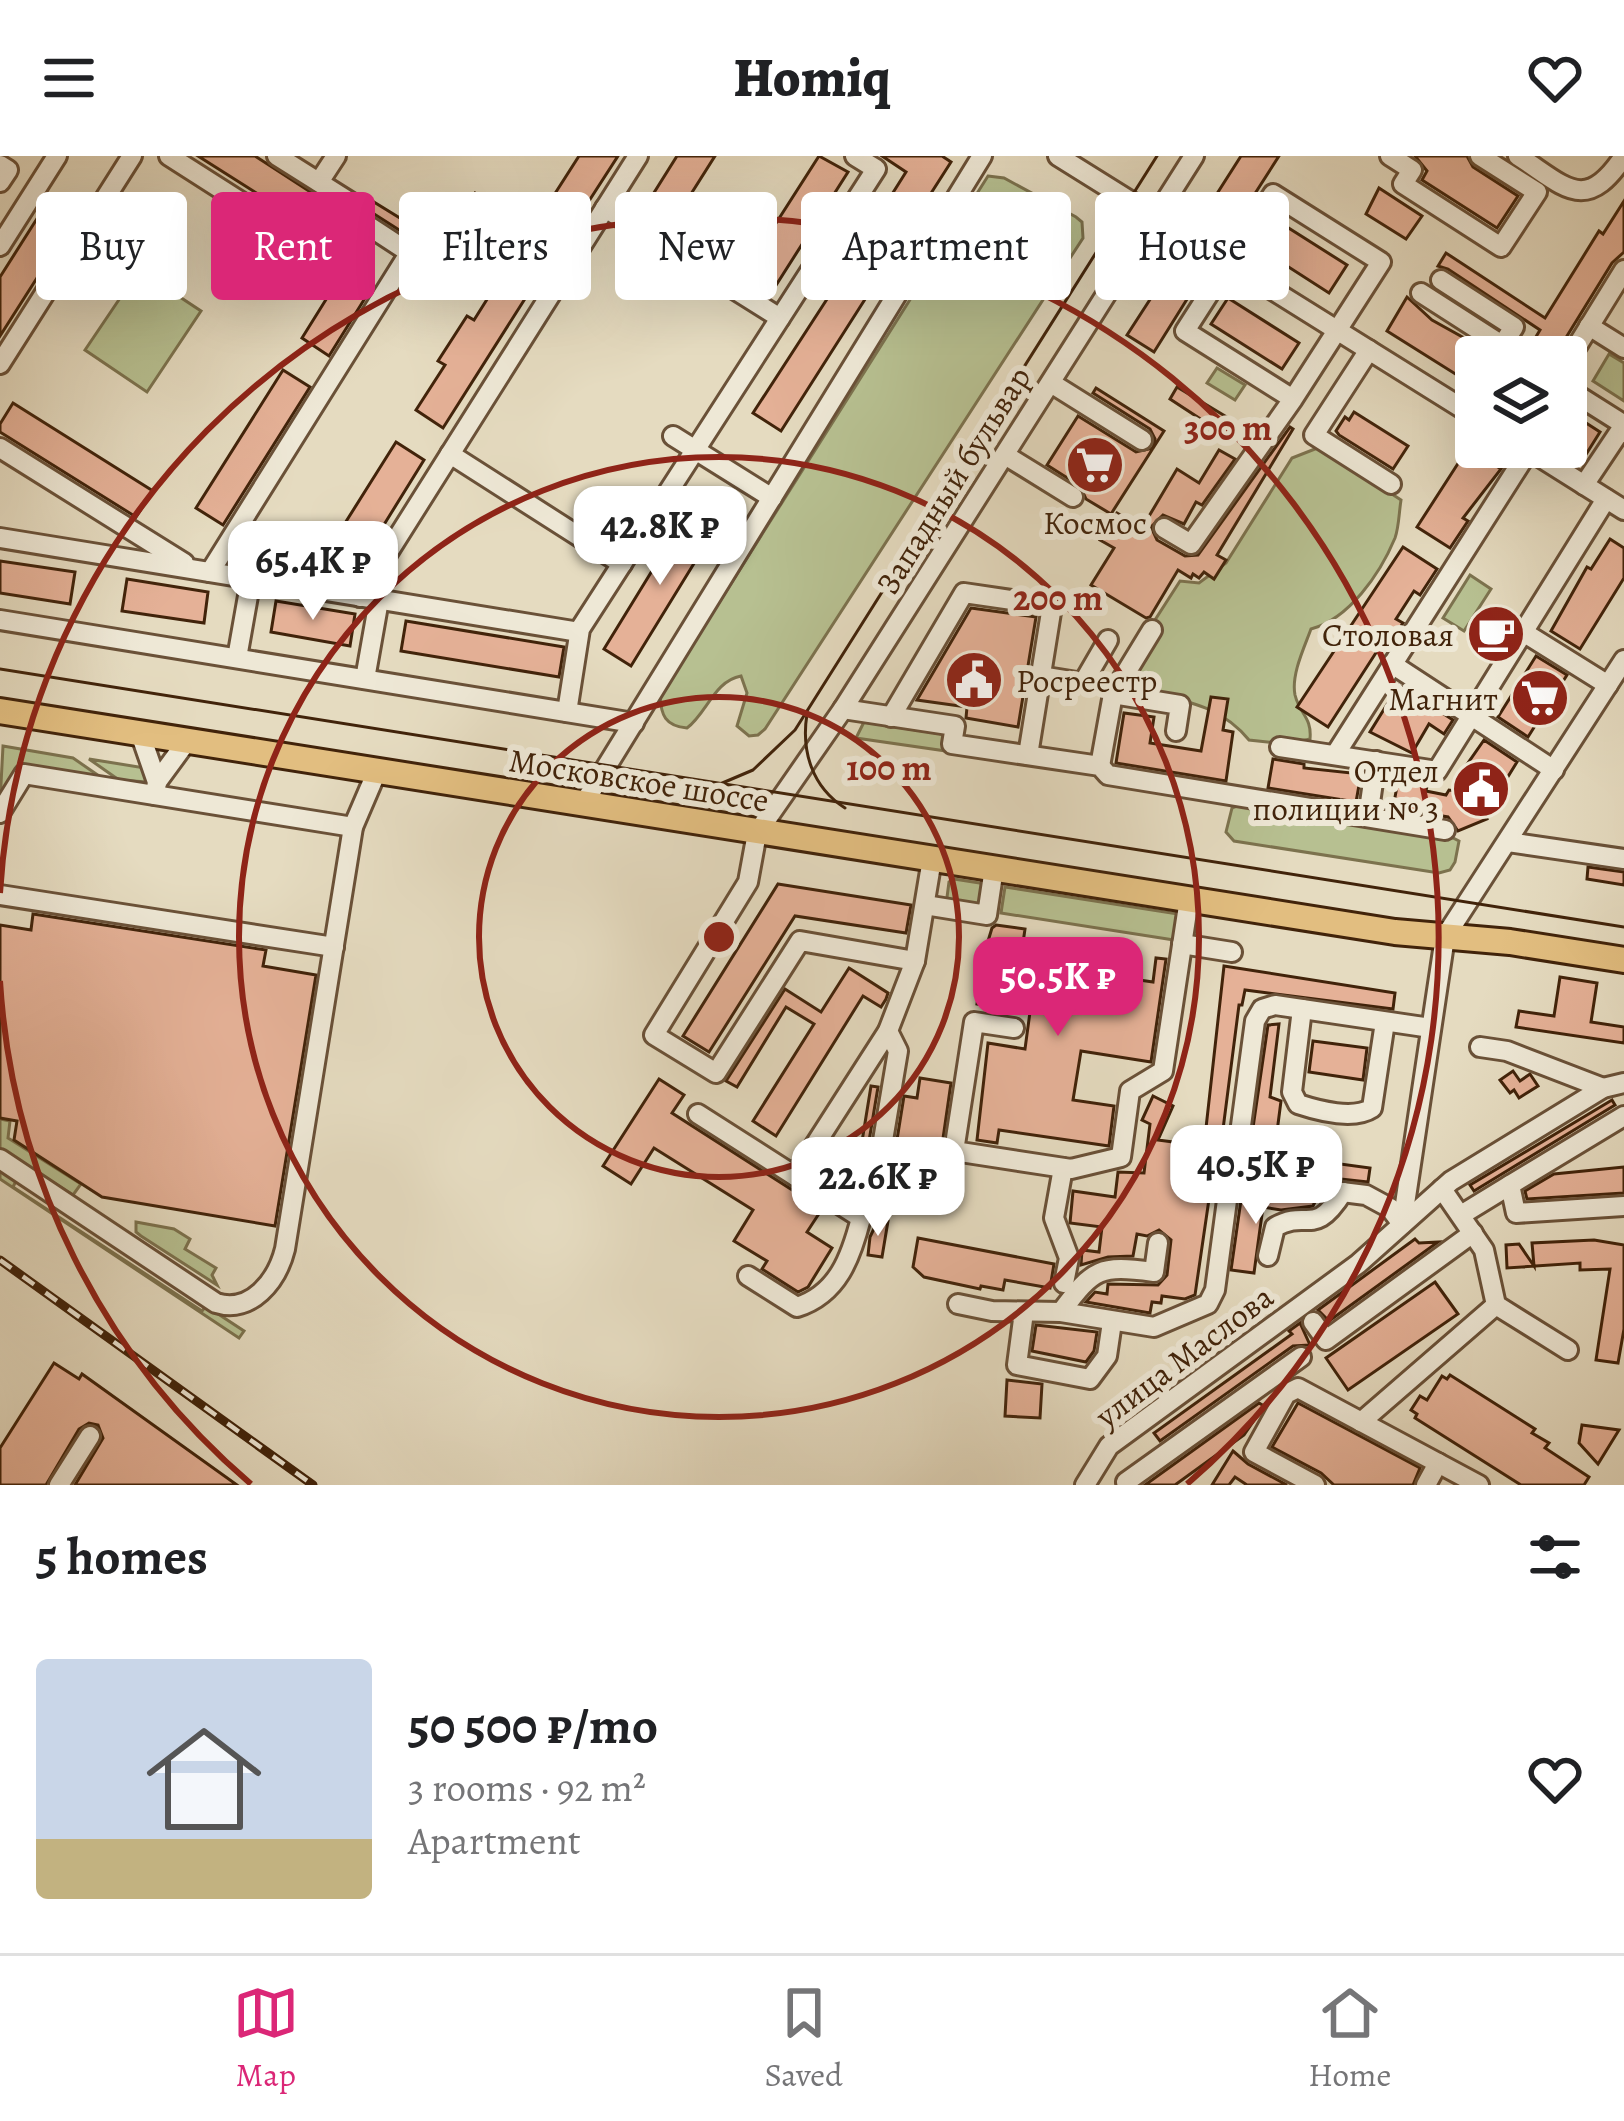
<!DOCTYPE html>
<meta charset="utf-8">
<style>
:root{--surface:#fff;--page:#f2f2f2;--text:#202124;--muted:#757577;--line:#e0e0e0;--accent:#db2777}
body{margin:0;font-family:Alegreya,serif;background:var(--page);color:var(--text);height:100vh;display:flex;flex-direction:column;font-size:45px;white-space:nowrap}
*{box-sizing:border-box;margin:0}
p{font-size:39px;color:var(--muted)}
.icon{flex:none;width:66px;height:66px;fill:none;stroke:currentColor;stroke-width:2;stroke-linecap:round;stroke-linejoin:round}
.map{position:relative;height:1329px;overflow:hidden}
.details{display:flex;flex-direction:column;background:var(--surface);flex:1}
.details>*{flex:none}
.guide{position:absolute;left:36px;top:36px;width:1554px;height:108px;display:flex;gap:24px}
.tools{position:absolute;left:1455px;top:180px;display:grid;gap:24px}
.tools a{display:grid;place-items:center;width:132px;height:132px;border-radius:12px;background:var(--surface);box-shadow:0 12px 48px #0002;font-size:60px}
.price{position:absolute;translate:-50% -102px;padding:0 27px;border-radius:24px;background:#fff;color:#222;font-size:39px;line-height:78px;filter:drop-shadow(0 3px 6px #0008)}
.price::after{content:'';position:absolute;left:50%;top:72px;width:36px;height:27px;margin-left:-18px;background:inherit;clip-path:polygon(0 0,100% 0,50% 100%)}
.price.active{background:var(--accent);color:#fff}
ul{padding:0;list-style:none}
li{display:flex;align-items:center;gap:36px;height:300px;padding:0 36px}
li+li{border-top:3px solid var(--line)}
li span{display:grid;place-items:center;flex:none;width:336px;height:240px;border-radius:12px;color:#555}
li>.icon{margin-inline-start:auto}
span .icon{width:144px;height:144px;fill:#fffc;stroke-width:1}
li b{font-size:51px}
h2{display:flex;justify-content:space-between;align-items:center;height:144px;padding:0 36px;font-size:51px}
.chip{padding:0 42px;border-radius:12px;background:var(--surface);box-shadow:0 12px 48px #0002;font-size:42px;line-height:108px}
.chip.active{background:var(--accent);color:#fff}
header{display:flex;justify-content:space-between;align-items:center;height:156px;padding:0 36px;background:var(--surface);font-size:54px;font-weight:800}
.menu{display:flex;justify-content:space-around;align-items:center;height:168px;border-top:3px solid var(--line);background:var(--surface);font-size:33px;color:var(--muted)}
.menu a{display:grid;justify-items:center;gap:6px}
.menu .active{color:var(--accent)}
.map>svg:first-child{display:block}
.green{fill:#b7c091;stroke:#7c724e;stroke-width:3}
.building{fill:#e5b197;stroke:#41230a;stroke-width:3}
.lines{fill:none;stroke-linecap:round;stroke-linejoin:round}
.minor-casing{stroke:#6a5138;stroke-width:24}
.major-casing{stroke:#41230a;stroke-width:30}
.minor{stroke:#eee8d6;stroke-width:18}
.major{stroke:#e2be80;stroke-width:24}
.tram{stroke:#41230a;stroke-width:3}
.rail-casing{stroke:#41230a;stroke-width:9}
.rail{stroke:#eee8d6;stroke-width:4.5;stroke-dasharray:14;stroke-linecap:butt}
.ring{fill:none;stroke:#8f2418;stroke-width:6}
.labels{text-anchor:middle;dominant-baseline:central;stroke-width:12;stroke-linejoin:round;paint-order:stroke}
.street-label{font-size:33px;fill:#41230a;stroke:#eee8d6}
.poi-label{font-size:33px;fill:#41230a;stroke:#eee8d6;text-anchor:end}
.centre{fill:#8f2418;stroke:#eee8d6;stroke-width:6}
.ring-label{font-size:36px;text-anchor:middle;font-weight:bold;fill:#8f2418;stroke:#eee8d6;stroke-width:12;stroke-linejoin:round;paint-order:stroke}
</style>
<header><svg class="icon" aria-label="menu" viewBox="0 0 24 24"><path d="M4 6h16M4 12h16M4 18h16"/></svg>Homiq<svg class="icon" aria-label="heart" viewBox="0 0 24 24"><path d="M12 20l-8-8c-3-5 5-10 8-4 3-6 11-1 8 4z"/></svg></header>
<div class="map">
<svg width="1624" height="1329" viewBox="0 0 1624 1329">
<rect width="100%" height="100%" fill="#e5dbc0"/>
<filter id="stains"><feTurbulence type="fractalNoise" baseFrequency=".00167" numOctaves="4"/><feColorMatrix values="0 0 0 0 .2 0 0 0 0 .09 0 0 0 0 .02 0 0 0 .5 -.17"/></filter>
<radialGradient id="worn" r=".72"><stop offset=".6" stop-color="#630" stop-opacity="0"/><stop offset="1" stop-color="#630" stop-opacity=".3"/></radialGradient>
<g class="green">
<path d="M988,20L1004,22L1076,61L1082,66L1083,82L765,573L758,579L749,580L737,570L747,537L741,520C714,525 707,557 687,572C665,570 661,559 660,540Z"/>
<polygon points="139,114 201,155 147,236 85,194"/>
<polygon points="1609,198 1624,207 1624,245 1593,225"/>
<polygon points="1217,212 1245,229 1235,244 1207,227"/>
<path d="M1320,291L1401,344C1399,356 1399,371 1395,382C1380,418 1349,463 1311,473C1304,492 1291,519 1295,539C1300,559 1312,561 1310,583L1287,588L1249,584C1216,543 1171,545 1125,529L1146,478L1180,425L1199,427L1226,407L1292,302Z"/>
<polygon points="1470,419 1491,433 1464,475 1443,462"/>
<polygon points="864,566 949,579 946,595 856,582"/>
<polygon points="3,590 73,602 102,622 24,609 0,647"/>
<polygon points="89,603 145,612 147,626 119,624"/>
<polygon points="1239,649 1453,682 1459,685 1455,706 1450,714 1439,717 1234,685 1226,676 1232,652"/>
<polygon points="954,723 986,728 982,754 946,749 949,726"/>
<polygon points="1005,731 1178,758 1174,784 1001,757"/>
<polygon points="0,963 10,965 8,982 81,1028 73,1039 0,993"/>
<polygon points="0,1011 17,1023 13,1031 202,1155 206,1150 244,1175 239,1182 0,1023"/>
<polygon points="136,1066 174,1073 190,1083 185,1093 216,1112 212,1119 217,1129 141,1080 136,1076"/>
</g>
<g class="building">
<polygon points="198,0 255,0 329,48 313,73"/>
<polygon points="579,0 618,0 558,93 531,75"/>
<polygon points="677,0 715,0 672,68 645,51"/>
<polygon points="819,0 848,16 773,134 744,117"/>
<polygon points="882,0 942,0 951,6 887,106 860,89 906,16"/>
<polygon points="1241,0 1279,0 1231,75 1204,58"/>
<polygon points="1415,0 1467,0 1473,11 1518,40 1497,72 1422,24 1427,15"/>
<polygon points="1379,32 1422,60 1406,83 1366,58"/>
<polygon points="475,37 485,44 443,102 371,56 369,43 442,88"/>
<polygon points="1624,45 1624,96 1612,107 1554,201 1524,201 1540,174 1448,113 1438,110 1446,97 1545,162 1599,75 1603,78"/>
<polygon points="45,50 72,67 0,180 0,121"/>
<polygon points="1276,64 1347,109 1329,137 1259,92"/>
<polygon points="1173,108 1199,124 1154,196 1127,179"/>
<polygon points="508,110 535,127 443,272 416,254 445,209 438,205 467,160 474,164"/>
<polygon points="345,113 372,131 329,200 302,182"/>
<polygon points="842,120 869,137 781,275 753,257"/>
<polygon points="1407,141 1432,164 1484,193 1465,224 1387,175"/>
<polygon points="1228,142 1299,187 1282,213 1211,168"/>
<polygon points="283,214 310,231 223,369 196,352"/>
<polygon points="1177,231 1230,263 1222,277 1170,243"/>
<polygon points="1096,232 1164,275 1111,358 1086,343 1080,330 1047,309 1078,260 1136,296 1153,292 1155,283 1150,273 1093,237"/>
<polygon points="13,247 153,335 136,361 0,276 0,268"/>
<polygon points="1566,254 1600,276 1585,300 1566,288"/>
<polygon points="1354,256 1408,290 1393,313 1339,279 1336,275 1345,261 1349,264"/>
<polygon points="1290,271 1293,273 1217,399 1226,404 1214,423 1204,416 1199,422 1193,418 1191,422 1178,414 1150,461 1146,462 1091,429 1114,392 1100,384 1117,357 1142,372 1177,313 1199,327 1219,294 1235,303 1202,349 1196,346 1184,368 1163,359 1151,371 1157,384 1185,400 1198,399"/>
<polygon points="396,286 424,304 359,409 330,391"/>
<polygon points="1468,292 1501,313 1463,362 1468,365 1450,392 1417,371"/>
<polygon points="690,353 717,370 631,510 604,493"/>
<polygon points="1610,383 1624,392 1624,422 1580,493 1551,475 1587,411 1591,413"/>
<polygon points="1403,391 1437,413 1420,439 1414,435 1396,463 1403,467 1386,492 1381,489 1328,571 1297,551"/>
<polygon points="0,405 75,416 70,448 0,437"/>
<polygon points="127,423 208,436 204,467 122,455"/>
<polygon points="276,445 355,458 350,490 271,476"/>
<polygon points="1500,451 1516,462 1490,504 1474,494"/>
<polygon points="971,452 1036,461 1018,571 966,562 967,551 917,544"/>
<polygon points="406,465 564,491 559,521 401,495"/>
<polygon points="1536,500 1567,519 1528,581 1498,561"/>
<polygon points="1399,529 1453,564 1444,578 1429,568 1412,597 1370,576"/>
<polygon points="1211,541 1228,543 1223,574 1233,576 1226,625 1116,607 1124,557 1154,561 1150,587 1201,595"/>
<polygon points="1484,584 1517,606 1485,658 1487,663 1458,675 1448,661 1393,652 1398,625 1427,630 1426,635 1446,639 1449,634 1471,637 1454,627"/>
<polygon points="1273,603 1304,608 1304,612 1361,618 1356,646 1268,632"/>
<polygon points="1588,711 1624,716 1624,729 1587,723"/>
<polygon points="778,728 911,749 906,777 795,760 709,896 683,880"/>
<polygon points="33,758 266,794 263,810 316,819 275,1070 102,1041 14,984 17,965 0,962 0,769 31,774"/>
<polygon points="996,769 1025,773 1021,801 1112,814 1112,820 1153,826 1156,802 1166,803 1151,906 1081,895 1073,944 1114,950 1109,990 999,974 997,987 977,984 988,887 1025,893 1030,856 977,848 985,795 992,772"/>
<polygon points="1224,810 1395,837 1393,853 1245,834 1242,849 1239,849 1222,981 1226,981 1226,998 1237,1005 1249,999 1268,869 1279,868 1270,941 1281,945 1274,999 1370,1012 1368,1026 1214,1009 1195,1139 1185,1143 1162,1140 1161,1147 1152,1146 1150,1157 1086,1146 1095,1136 1107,1138 1108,1128 1158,1129 1167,1119 1171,1084 1159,1074 1147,1080 1137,1078 1133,1100 1108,1101 1081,1109 1082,1094 1099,1096 1102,1071 1070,1067 1073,1035 1115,1041 1118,1016 1144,1017 1150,968 1142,964 1153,940 1173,950 1158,984 1204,990"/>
<polygon points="849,812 888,837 886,843 881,851 863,840 776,980 753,965 814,868 786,851 737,931 726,925 785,833 821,856"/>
<polygon points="1560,821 1597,827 1591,866 1624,871 1624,887 1516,871 1519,855 1554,860"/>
<polygon points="1313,885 1367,892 1363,924 1309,916"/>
<polygon points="1513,915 1520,925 1530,918 1538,930 1519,942 1514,934 1510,937 1500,924"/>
<polygon points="920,922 951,927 936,1031 953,1034 951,1049 908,1041 911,1018 892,1015 904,940 917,942"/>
<polygon points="659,923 684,939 672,957 822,1053 807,1076 832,1092 808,1131 798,1136 762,1113 767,1105 734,1085 753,1054 654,992 631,1028 603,1010"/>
<polygon points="871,930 878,931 859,1045 853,1041"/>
<polygon points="1612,944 1615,949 1474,1035 1470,1029"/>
<polygon points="1624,1011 1624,1037 1527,1043 1525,1035 1554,1018"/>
<polygon points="1242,1037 1315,1046 1313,1050 1281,1054 1263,1051 1254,1117 1231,1114"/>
<polygon points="878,1064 888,1065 882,1101 868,1099 870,1081"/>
<polygon points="918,1082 1054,1108 1050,1132 1005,1124 1003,1134 981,1130 980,1133 924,1121 913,1111"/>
<polygon points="1415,1083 1419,1087 1438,1086 1329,1165 1318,1154"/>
<polygon points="1594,1084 1624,1089 1624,1173 1618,1207 1596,1204 1610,1113 1580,1114 1580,1107 1507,1112 1506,1089 1519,1088 1534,1110 1532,1087"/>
<polygon points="1435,1126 1458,1158 1348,1234 1326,1202"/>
<polygon points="1300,1167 1310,1189 1293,1190 1160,1285 1154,1277 1292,1178 1289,1175"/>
<polygon points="1036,1169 1097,1176 1094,1195 1086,1206 1032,1195"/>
<polygon points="54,1207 79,1223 82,1218 237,1329 75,1329 103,1282 98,1269 89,1267 79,1273 46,1329 0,1329 0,1292"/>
<polygon points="1450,1219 1535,1273 1532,1277 1549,1287 1545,1292 1589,1321 1584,1329 1521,1329 1415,1262 1417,1258 1411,1254 1420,1240 1427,1244 1442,1220 1447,1223"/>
<polygon points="1007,1224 1042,1228 1040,1262 1005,1260"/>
<polygon points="1259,1247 1264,1250 1244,1279 1175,1329 1145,1329"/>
<polygon points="1298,1247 1420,1312 1413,1329 1334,1329 1321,1317 1272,1291"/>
<polygon points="1582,1269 1619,1274 1598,1308 1579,1287"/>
<polygon points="1233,1295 1248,1308 1287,1329 1247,1329 1235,1321 1229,1329 1212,1329"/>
</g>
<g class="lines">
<g class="minor-casing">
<g id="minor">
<polyline points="169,0 332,104 358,63 439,116 449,117 491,56"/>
<polyline points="277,0 358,51 358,63"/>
<polyline points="1058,0 1476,261"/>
<polyline points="1390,0 1412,14 1403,28 1501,91 1537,36 1480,0"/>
<path d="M1518,0C1565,30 1585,59 1624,0"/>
<polyline points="0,9 8,14 0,26"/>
<polyline points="319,26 336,0"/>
<polyline points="605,52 780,162"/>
<polyline points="829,85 902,131"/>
<polyline points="0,90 57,0"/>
<polyline points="1441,124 1514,171 1502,189"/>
<polyline points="1421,137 1502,189 1495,201"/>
<polyline points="1589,170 1624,192"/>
<polyline points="1369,194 1314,279 1391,328"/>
<polyline points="0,208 132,0"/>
<polyline points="1566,208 1624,114"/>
<polyline points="1051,227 1142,284"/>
<polyline points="1566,232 1623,268"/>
<polyline points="1463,252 1476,231"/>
<polyline points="673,280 772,342"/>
<polyline points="1524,291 1624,354"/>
<polyline points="0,292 184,407"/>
<polyline points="450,298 622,408"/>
<polyline points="1005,299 1073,341"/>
<polyline points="1584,329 1624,269"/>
<polyline points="1164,372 1191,388 1293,243 1381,106 1273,38 1185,175 1293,243"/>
<polyline points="0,382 579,476"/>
<polyline points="210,416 410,96"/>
<polyline points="360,441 638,0"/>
<polyline points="0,464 634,567"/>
<polyline points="1523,476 1608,529"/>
<polyline points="237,502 251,423"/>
<polyline points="1392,508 1554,614"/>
<polyline points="1040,520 1083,527 1108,484"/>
<polyline points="365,523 379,444"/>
<polyline points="1113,538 1152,474"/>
<polyline points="843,553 955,570 952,588 1100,610 1108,619 1445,674"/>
<polyline points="567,556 580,473 876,13 855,0"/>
<polyline points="891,561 964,437 1052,450 1028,599"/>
<polyline points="140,577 157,626 155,639"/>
<polyline points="1280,591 1437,615 1606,343"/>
<polyline points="1335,599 1529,294"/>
<polyline points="1100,610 1113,538 1180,549 1176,575"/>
<polyline points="157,626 187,585"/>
<polyline points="584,647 982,0"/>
<polyline points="0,657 24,618 353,671"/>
<polyline points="1368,661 1376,605"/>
<polyline points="1508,686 1624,703"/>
<polyline points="932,703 915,805 800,785 716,917 654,879 748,726 757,677 843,553 1194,0"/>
<polyline points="0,739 334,791"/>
<polyline points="925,749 987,759 994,712"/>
<polyline points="1182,788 1232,796"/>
<path d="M1302,853L1292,936L1298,948C1319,955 1354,964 1372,952L1385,866"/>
<polyline points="1014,872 974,866 954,995 1071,1013 1121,1001 1130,935 1163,915 1189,743"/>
<polyline points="1480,891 1507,895 1603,932"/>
<polyline points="698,958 795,1020"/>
<polyline points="1624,960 1510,1029 1516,1057 1624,1050"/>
<polyline points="1238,992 1255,865 1262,853 1275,849 1431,872"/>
<path d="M0,1003L216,1147C251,1158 277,1125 285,1093L353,671L377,615"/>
<polyline points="1063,1012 1054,1062 1069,1102 1064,1127"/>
<polyline points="1442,1033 1484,1094 1496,1149 1568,1194"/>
<polyline points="1461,1059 1510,1029"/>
<polyline points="861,1062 872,1050 898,895 888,875"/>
<polyline points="1402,1068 1445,781 1624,504"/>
<path d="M1268,1100L1275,1071C1309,1052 1313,1083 1343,1036"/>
<path d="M748,1120L797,1151C838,1138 851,1101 861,1062L795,1020L888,875L915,805"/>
<polyline points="958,1148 992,1155 1061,1156 1154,1171 1208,1148 1215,1134 1230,1022 1366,1039 1390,1052 1402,1068"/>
<polyline points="1024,1156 1017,1209 1090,1223 1107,1200 1112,1166"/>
<path d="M1061,1156C1094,1112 1099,1109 1154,1116L1158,1087"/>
<polyline points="1313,1166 1326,1184 1473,1077"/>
<polyline points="1361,1266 1496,1149"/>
<polyline points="1126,1326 1301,1201"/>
<polyline points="59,1329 90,1280"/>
<polyline points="1085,1329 1109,1290 1358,1108 1451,1025 1603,932 1624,927"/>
<polyline points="1315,1329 1254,1296 1286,1238 1298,1232 1479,1329"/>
<polyline points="1426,1329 1438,1307"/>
</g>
</g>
<g class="major-casing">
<polyline id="major" points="0,555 1395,776 1510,786 1624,804"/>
</g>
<use href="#minor" class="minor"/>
<use href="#major" class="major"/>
<g class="tram">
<polyline points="0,513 1624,771"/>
<path d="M807,558C801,595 812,631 845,652"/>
<polyline points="720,628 753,614 795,574 1157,0"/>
</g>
<g class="rail-casing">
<polyline id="rail" points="0,1104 313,1329"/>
</g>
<use href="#rail" class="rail"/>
</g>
<g class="ring">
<circle cx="719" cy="781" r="240"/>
<circle cx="719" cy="781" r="480"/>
<path d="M251 1328A720 720 0 0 1 0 825M0 737A720 720 0 1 1 1187 1328"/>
</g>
<defs>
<g id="supermarket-disc" transform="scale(3)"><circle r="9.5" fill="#8f2418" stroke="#eee8d6"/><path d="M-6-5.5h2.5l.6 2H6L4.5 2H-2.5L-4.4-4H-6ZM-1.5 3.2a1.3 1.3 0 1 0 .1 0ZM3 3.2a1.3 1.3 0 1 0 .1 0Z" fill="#fff"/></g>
<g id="cafe-disc" transform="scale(3)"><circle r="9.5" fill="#8f2418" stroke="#eee8d6"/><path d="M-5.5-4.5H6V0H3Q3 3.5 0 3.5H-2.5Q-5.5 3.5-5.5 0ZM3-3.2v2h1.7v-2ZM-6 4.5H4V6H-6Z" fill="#fff"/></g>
<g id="civic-disc" transform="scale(3)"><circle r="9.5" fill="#8f2418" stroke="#eee8d6"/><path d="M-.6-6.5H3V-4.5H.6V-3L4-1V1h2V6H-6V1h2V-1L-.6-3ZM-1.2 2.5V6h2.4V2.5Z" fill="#fff"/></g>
</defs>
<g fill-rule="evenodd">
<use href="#supermarket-disc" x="1095" y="309"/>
<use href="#cafe-disc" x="1496" y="478"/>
<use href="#civic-disc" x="974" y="524"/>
<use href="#supermarket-disc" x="1540" y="542"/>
<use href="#civic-disc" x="1481" y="633"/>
</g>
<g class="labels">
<g class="street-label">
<text transform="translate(953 324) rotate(-58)">Западный бульвар</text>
<text transform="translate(639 624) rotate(9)">Московское шоссе</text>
<text transform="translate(1184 1200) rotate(-37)">улица Маслова</text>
</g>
<g class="poi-label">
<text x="1095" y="366" text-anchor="middle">Космос</text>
<text x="1454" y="478">Столовая</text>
<text x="1016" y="524" text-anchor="start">Росреестр</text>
<text x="1498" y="542">Магнит</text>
<text x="1439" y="614">Отдел<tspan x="1439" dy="38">полиции № 3</tspan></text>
</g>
</g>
<circle cx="719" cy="781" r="18" class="centre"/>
<g class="ring-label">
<text x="1228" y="284">300 m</text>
<text x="1058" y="454">200 m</text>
<text x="889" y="624">100 m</text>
</g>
<rect width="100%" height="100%" filter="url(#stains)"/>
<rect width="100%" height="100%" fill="url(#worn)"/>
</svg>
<div class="tools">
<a><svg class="icon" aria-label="layers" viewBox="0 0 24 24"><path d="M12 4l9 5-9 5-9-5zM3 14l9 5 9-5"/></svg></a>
</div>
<b class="price" style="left:660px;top:432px">42.8K ₽</b>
<b class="price" style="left:313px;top:467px">65.4K ₽</b>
<b class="price active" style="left:1058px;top:883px">50.5K ₽</b>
<b class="price" style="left:1256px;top:1071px">40.5K ₽</b>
<b class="price" style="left:878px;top:1083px">22.6K ₽</b>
<div class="guide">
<a class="chip">Buy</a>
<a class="chip active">Rent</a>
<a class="chip">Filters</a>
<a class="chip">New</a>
<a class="chip">Apartment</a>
<a class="chip">House</a>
</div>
</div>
<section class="details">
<h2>5 homes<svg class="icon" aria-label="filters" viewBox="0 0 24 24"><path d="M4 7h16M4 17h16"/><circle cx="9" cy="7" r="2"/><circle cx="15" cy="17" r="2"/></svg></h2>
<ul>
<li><span style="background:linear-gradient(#c9d6e8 75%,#c2b280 0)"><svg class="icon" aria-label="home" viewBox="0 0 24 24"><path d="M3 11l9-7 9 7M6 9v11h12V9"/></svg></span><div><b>50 500 ₽/mo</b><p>3 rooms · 92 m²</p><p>Apartment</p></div><svg class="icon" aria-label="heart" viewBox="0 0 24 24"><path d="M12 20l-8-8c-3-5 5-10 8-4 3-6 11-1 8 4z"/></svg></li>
</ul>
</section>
<nav class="menu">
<a class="active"><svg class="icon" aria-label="map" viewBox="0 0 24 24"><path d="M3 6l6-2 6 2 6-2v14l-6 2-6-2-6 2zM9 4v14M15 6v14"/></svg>Map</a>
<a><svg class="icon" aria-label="saved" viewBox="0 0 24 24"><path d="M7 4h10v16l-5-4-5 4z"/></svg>Saved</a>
<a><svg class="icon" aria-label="home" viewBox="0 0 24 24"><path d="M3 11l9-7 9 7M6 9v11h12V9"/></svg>Home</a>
</nav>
